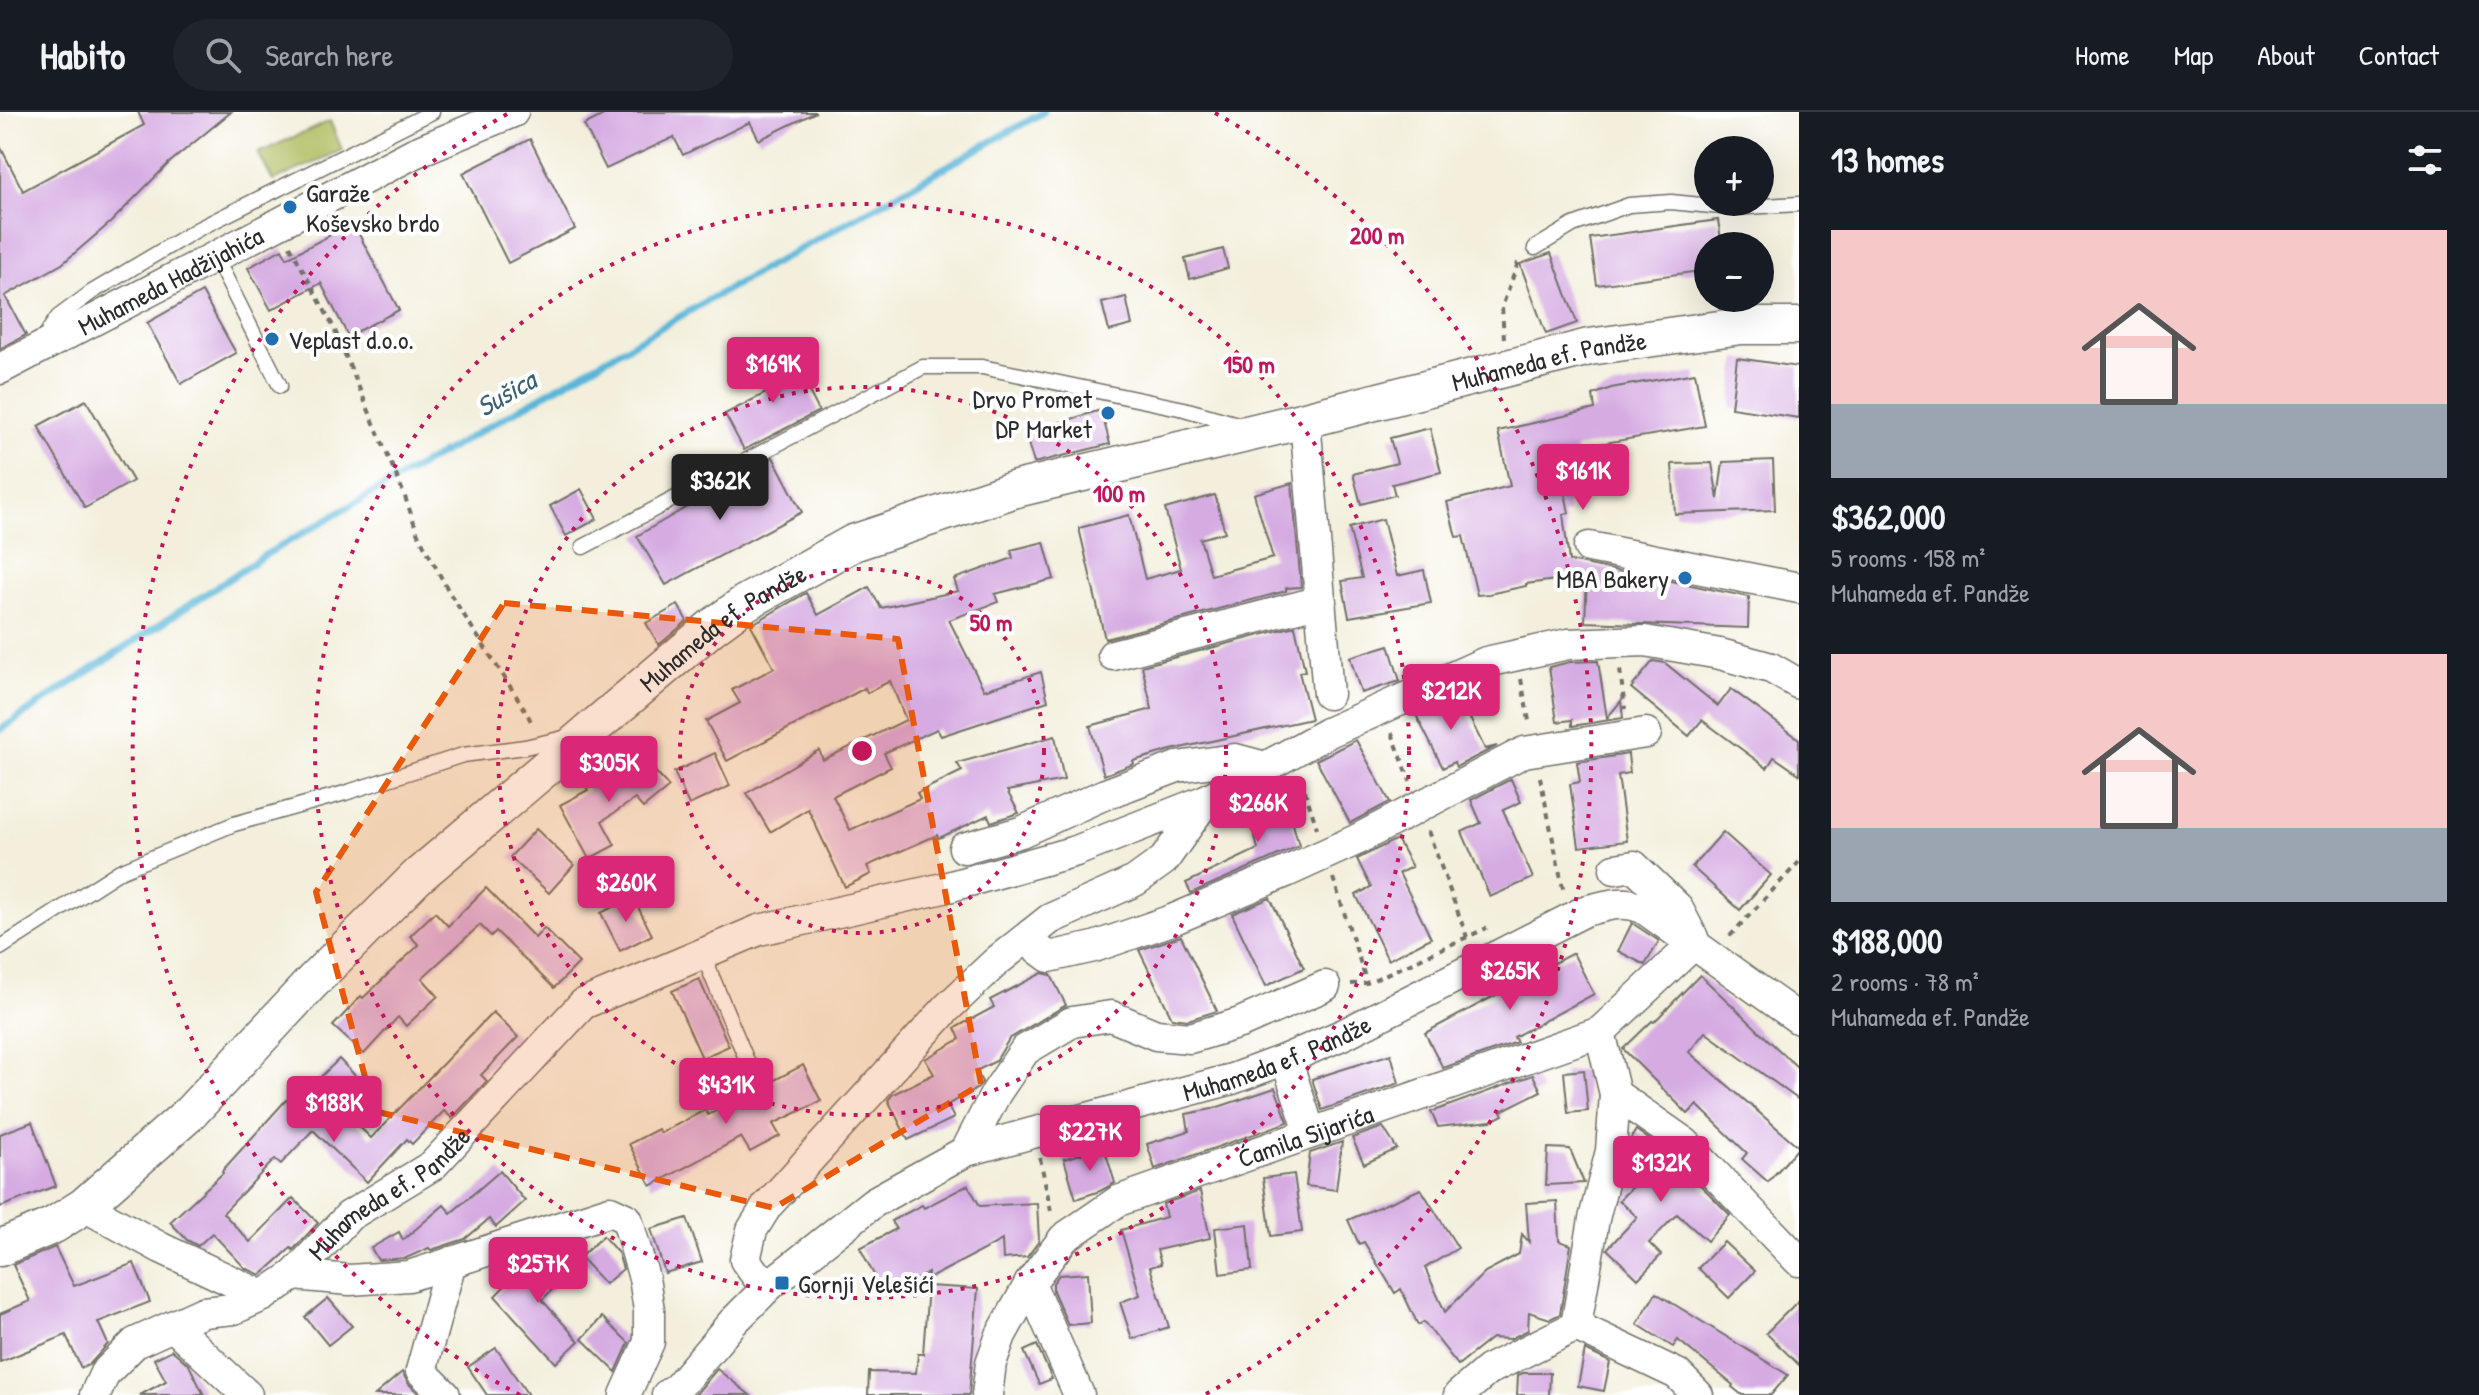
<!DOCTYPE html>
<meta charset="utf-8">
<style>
:root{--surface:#171b24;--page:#20242c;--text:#f1f3f6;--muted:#9ea1a6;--line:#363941;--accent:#db2777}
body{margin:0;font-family:"Patrick Hand",sans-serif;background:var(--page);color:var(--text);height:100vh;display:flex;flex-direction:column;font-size:30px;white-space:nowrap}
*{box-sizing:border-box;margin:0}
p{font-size:26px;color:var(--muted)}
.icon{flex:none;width:44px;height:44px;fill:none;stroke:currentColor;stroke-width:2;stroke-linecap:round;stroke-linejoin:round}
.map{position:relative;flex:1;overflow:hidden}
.details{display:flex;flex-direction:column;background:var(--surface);width:680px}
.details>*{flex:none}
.fabs{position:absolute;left:1694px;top:24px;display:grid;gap:16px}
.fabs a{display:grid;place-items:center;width:80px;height:80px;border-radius:50%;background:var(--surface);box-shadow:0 8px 32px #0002;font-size:40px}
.price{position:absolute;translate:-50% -68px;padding:0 18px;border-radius:8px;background:var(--accent);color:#fff;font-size:26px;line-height:52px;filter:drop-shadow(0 2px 4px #0008)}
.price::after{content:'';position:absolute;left:50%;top:48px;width:24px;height:18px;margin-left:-12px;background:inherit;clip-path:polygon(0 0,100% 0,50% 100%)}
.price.active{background:#222;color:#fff}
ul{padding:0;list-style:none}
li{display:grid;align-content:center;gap:16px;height:424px;padding:0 32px}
li span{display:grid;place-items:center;height:248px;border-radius:0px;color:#555}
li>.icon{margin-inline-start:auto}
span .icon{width:144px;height:144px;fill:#fffc;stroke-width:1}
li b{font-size:34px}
h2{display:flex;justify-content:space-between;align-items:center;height:96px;padding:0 32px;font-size:34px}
header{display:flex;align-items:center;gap:48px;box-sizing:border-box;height:112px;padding:0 40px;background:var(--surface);border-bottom:2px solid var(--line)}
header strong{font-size:38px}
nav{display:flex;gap:44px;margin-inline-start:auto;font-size:28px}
.search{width:560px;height:72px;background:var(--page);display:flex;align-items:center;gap:20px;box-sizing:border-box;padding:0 28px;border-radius:44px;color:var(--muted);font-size:30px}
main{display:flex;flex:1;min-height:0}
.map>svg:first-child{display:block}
.green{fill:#aebb5c;stroke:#6c7344;stroke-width:2}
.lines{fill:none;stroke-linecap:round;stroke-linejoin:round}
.stream{stroke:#5ab6d8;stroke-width:7}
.building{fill:#d5abe2}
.service-casing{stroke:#717069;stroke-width:17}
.minor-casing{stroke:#717069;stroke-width:33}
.tertiary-casing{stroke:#717069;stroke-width:39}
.path{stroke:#717069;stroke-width:4;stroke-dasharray:6 6;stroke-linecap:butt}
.service{stroke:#fff;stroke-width:14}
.minor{stroke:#fff;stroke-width:30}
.tertiary{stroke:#fff;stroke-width:36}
.marked{fill:#e8590c;fill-opacity:0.2;stroke:#e8590c;stroke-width:6;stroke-dasharray:16 10;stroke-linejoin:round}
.ring{fill:none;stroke:#c2185b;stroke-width:4;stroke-dasharray:4 8}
.poi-dot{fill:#1f6fb2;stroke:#fff;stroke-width:3}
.labels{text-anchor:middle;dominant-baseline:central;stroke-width:8;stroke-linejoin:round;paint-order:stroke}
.poi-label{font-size:26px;fill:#2b2b2b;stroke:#fff;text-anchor:start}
.street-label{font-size:26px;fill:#2b2b2b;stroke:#fff}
.water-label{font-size:28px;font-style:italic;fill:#3e6370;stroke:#fff}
.centre{fill:#c2185b;stroke:#fff;stroke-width:4}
.ring-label{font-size:24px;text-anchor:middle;font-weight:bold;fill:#c2185b;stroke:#fff;stroke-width:8;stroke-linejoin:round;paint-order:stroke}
</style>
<header>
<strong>Habito</strong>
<div class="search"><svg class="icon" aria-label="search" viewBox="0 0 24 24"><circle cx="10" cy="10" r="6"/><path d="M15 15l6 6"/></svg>Search here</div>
<nav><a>Home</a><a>Map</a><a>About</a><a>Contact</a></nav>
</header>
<main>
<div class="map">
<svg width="1799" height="1283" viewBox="0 0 1799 1283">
<rect width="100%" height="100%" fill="#fff"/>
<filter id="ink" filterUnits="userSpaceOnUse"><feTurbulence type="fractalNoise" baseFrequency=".0125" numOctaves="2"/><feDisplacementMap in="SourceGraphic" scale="16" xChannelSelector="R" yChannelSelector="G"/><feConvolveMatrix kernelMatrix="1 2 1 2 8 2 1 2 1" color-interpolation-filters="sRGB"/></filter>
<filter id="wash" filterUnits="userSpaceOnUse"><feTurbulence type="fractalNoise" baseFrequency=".006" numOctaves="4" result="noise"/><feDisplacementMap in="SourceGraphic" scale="32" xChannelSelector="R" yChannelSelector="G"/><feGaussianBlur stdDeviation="1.8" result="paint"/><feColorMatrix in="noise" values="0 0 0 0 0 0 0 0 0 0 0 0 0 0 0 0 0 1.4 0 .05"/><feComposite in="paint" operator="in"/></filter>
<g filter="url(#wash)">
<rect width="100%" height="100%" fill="#f3efdc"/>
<polygon class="green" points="330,9 342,38 273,69 258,41"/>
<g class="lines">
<polyline class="stream" points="0,618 265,443 705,190 1044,0"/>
</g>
<g id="blocks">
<g class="building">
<polygon points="138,0 231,0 169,51 111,110 62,152 5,184 26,223 0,237 0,34 23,79 144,13"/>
<polygon points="609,0 816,0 759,28 750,10 683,43 674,25 606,57 584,13"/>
<polygon points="530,27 575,117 508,151 463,61"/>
<polygon points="1718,108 1722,134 1708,134 1708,158 1597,173 1590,126"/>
<polygon points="353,111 399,198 348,224 321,171 271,198 248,156 282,137 287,146"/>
<polygon points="1223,137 1228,156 1190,167 1185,147"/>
<polygon points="1551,141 1577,211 1546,222 1520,152"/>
<polygon points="202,180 236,241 181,272 147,211"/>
<polygon points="1126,185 1132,213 1109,219 1102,191"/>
<polygon points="791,244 819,299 744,338 725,302 766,281 756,263"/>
<polygon points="1737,246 1799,255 1799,306 1731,296"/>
<polygon points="1695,261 1705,314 1575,336 1576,346 1559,350 1569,401 1563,402 1569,449 1633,462 1633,468 1671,469 1749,485 1748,516 1585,510 1587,464 1526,472 1526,474 1489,482 1477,483 1463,424 1456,425 1447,390 1510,374 1498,319 1595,297 1593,283 1611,276"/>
<polygon points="86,288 133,369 85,396 38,314"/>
<polygon points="1101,298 1110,332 1034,351 1025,321"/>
<polygon points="1430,316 1441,360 1392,372 1395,383 1361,392 1353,362 1397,351 1390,326"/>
<polygon points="773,345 802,400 666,473 637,424"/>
<polygon points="1773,348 1775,398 1675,402 1672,352 1712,351 1718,387 1723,350"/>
<polygon points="1292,371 1301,475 1286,476 1286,479 1105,527 1079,416 1129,403 1145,467 1181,457 1165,397 1215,383 1225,420 1200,427 1211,463 1273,446 1254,382"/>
<polygon points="581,377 597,407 566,424 550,394"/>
<polygon points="1383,407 1397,464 1424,458 1431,491 1349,505 1342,469 1362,466 1349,416"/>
<polygon points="1044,430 1054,467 995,482 998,490 949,508 984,578 1041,560 1048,589 941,624 937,617 884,641 891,655 833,684 850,718 920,687 917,681 962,659 957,651 1055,624 1064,668 1007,679 1019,701 991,710 988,703 939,726 937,723 867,754 871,762 845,775 808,697 770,720 747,681 819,638 823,648 906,608 890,569 867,581 865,576 727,649 706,609 740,591 732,578 774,556 751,513 806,481 818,503 869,475 881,496 958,479 954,467 1013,446 1011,438"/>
<polygon points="678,493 687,509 659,533 646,511"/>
<polygon points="1295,514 1305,559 1299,560 1311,607 1171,638 1133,649 1134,652 1104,663 1090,614 1152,597 1142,554"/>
<polygon points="1389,533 1400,569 1361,581 1350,545"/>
<polygon points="1598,549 1607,606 1621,589 1623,606 1572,614 1572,608 1557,610 1549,555 1570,550"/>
<polygon points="1653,549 1665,551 1718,594 1731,577 1799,627 1799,662 1774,645 1767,656 1702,608 1689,624 1631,576"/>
<polygon points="1458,582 1485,637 1497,634 1456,655 1454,650 1443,656 1415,601"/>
<polygon points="1356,628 1390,690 1350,711 1316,648"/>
<polygon points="715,641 730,674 689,693 674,660"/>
<polygon points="1628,642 1630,661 1618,663 1627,729 1579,735 1570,672 1580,670 1577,650"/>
<polygon points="645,648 669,675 643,696 635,687 602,709 615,733 589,747 560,693 588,678 583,669 605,656 616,673"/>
<polygon points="1511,667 1521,690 1503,698 1533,766 1490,785 1462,720 1481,711 1471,688"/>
<polygon points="1287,690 1299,734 1191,781 1186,771 1258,737 1249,699"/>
<polygon points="536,717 574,753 549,781 510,745"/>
<polygon points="1723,720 1771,763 1740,798 1692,755"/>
<polygon points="1397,727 1412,755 1399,761 1431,826 1388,848 1356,783 1371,775 1357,747"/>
<polygon points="486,776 535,826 544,816 579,851 554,876 496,819 491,824 480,813 422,866 438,884 406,914 398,905 364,942 333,914 361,884 363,886 419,833 410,824 435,800 448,814"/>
<polygon points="633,785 652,823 620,839 601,801"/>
<polygon points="1270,786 1304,856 1266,874 1232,802"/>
<polygon points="1632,811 1659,829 1645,853 1618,839"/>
<polygon points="1181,824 1217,899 1188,908 1172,906 1139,838"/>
<polygon points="1573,841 1594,882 1514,925 1517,930 1443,956 1425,921 1496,883 1492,876 1524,860 1527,865"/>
<polygon points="1042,861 1051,863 1066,893 1009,927 996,949 976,959 982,970 978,976 947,993 954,1006 908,1028 888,988 893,982 934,962 925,947 960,927 955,916 994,895 990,888"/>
<polygon points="1700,863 1799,957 1799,988 1705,920 1689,940 1799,1035 1768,1070 1742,1047 1747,1041 1697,993 1688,1002 1623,937 1652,909 1654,910"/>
<polygon points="699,867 729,934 702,946 672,879"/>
<polygon points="493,900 518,925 481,963 487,969 452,1006 444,999 412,1032 407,1027 367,1070 313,1018 281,1052 275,1047 223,1101 250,1130 293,1086 318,1111 293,1138 291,1136 261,1163 245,1156 212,1121 198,1134 187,1128 170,1110 223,1061 222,1059 286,988 292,993 339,947 366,975 342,998 371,1026"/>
<polygon points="1391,942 1399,971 1322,998 1312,967"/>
<polygon points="803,953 821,989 773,1012 780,1024 750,1040 741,1025 651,1074 629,1032 658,1017 661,1021 705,998 708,1003"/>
<polygon points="1584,958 1588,999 1568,1001 1564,960"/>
<polygon points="1533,963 1541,979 1501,999 1503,1003 1491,1009 1438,1015 1431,1000"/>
<polygon points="1275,976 1288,1010 1155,1057 1147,1032 1189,1019 1186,1002 1212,997"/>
<polygon points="32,1010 56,1074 0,1095 0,1022"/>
<polygon points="1383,1015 1397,1037 1364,1052 1352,1026"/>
<polygon points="1636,1018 1673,1045 1730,1103 1707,1129 1677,1102 1649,1131 1661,1143 1638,1167 1607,1137 1637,1105 1619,1088 1643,1064 1626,1053 1630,1028"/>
<polygon points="1342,1030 1336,1078 1306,1074 1310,1041"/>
<polygon points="1104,1035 1115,1071 1100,1079 1076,1087 1064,1047"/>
<polygon points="1548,1036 1570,1037 1584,1071 1546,1073"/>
<polygon points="500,1059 525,1089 496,1115 489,1107 465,1127 431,1138 429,1136 406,1146 378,1148 371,1136 399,1120 403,1128 444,1093 451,1101"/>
<polygon points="1294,1062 1302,1120 1271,1124 1263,1066"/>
<polygon points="968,1073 980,1094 1037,1091 1039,1129 1027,1145 1003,1147 1002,1128 928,1167 928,1161 885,1184 860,1136 896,1117 891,1109 922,1093 924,1096"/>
<polygon points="1421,1077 1458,1136 1425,1156 1445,1200 1485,1160 1519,1142 1522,1122 1529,1130 1526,1091 1557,1089 1559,1129 1571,1133 1560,1202 1550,1207 1529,1200 1528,1218 1510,1227 1492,1226 1458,1253 1424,1210 1418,1213 1401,1177 1395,1181 1364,1130 1359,1132 1348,1108"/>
<polygon points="1200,1079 1210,1126 1157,1138 1161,1152 1150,1155 1169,1215 1132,1227 1120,1190 1140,1183 1121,1118 1166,1105 1163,1092"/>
<polygon points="687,1106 702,1150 665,1161 651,1117"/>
<polygon points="1248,1112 1252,1158 1220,1162 1215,1116"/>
<polygon points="603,1124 618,1141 623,1157 605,1172 580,1145"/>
<polygon points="1724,1130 1755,1159 1729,1186 1698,1156"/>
<polygon points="55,1135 74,1174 134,1151 150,1190 98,1210 108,1232 89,1253 81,1256 66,1223 0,1250 0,1202 30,1189 13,1153"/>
<polygon points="544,1139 567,1162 542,1188 579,1229 556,1251 495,1184 536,1142"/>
<polygon points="1088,1161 1091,1211 1068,1213 1053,1179 1053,1171 1059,1163"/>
<polygon points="928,1174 978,1177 969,1283 868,1283 869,1260 916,1261 918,1242 923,1242"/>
<polygon points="1656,1181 1788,1263 1771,1283 1742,1283 1732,1275 1733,1273 1678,1228 1673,1235 1637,1212"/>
<polygon points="328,1186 352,1214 328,1233 305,1205"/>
<polygon points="1799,1188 1799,1253 1766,1221"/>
<polygon points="602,1205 629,1231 616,1260 582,1227"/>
<polygon points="1037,1233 1052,1267 1039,1272 1024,1239"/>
<polygon points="496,1236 528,1283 487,1283 468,1255"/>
<polygon points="172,1238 189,1253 204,1283 140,1283 166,1269 154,1247"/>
<polygon points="1585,1238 1610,1250 1604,1279 1578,1274"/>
<polygon points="717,1257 750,1283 695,1283"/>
<polygon points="402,1260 408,1271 420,1283 375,1283"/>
<polygon points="1523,1261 1550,1261 1549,1283 1517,1283 1518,1263"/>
</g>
</g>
</g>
<g filter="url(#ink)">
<use href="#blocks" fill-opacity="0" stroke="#717069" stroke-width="2"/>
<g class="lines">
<g class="service-casing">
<g id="service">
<polyline points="1535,136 1573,113 1629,93 1671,90 1732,96 1799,92"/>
<polyline points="215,144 280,274"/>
<polyline points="47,228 49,218 58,205 92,180 198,117 432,0"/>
<polyline points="583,435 923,255 982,255 1184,297 1241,313"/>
<polyline points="0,836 120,759 234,712 345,681 463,643 525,635 568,625"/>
<polyline points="703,843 755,968"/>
</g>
</g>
<g class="minor-casing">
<g id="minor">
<path id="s1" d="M0,257L414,41L513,0"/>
<polyline points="1305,308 1328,582"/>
<polyline points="1589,435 1799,476"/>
<polyline points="1113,543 1321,489"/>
<polyline points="964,736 1021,720 1103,683 1177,655 1235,647 1265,655"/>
<polyline points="1615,757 1634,754 1677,795 1693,826"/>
<polyline points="1031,822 1037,836 1049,845 1094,835 1172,808 1286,760 1354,729 1524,640 1646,621"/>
<polyline points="1286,947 1310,1020"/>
<polyline points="1615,982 1685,1031 1799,1149"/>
<polyline points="966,1039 996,981 1025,938 1072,910 1111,904 1156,923 1190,926 1240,911 1325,874"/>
<polyline points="84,1094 161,1136 263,1184"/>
<polyline points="294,1163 350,1168 409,1164 610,1099 627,1107 644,1166 649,1198 649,1230 625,1283"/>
<polyline points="772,1171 756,1163 745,1148 752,1118 767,1094 947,896 997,849 1050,807 1135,769 1164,748 1206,688 1327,621 1486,550 1568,532 1645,529 1720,542 1771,556 1799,572"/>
<polyline points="1030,1171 1079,1283"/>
<polyline points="173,1214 247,1283"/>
<polyline points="1576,1214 1594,1107 1611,1039 1615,982 1600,920"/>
<polyline points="1576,1214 1677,1262 1698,1283"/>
<path id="s2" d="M95,1283L105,1261L135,1231L203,1200L234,1197L263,1184L294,1163L349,1104L433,1053L583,892L759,818L948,775L1076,739L1206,688"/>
<polyline points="445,1283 421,1259 451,1150"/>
<path id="s3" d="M667,1283L678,1275L733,1210L772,1171L874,1090L966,1039L1232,967L1286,947L1344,922L1585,799C1607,793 1622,788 1643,796L1799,907"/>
<path id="s4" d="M987,1283L991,1251L1001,1223L1030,1171L1064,1126L1118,1089L1600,920L1695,831"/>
<polyline points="1459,1283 1488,1258 1576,1214"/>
</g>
</g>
<g class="tertiary-casing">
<g id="tertiary">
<path id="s5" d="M0,1136L54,1113L84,1094L190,1001L314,868L417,765L711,516L745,491L853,431L1016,377L1305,308L1589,235L1741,214H1799"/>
</g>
</g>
<g class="path">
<polyline points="290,134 333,214 404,382 418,422 449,480 526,599 533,614"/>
<polyline points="1504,226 1502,195 1518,151 1521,147"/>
<polyline points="1620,558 1625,597"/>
<polyline points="1521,567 1530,614"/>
<polyline points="1392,621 1410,669"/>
<polyline points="1540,665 1564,781"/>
<polyline points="1301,667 1317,716"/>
<polyline points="1428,719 1467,825"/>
<polyline points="1333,766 1367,871"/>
<polyline points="1730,824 1799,750"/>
<polyline points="1351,872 1367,871 1487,816"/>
<polyline points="1040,1046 1052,1104"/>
</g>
<use href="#service" class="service"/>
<use href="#minor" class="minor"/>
<use href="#tertiary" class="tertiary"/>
</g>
</g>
<path class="marked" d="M504,491L898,527L981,972L774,1096L374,999L316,780Z"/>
<g class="ring">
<circle cx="862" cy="639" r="182"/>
<circle cx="862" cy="639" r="364"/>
<circle cx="862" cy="639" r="547"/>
<path d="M520 1283A729 729 0 0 1 509 1M1215 1A729 729 0 0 1 1204 1283"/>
</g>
<g class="poi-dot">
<circle cx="290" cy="95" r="8"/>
<circle cx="272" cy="227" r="8"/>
<circle cx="1108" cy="301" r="8"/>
<circle cx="1685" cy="466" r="8"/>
<rect x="774" y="1163" width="16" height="16" rx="4"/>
</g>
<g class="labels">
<g class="poi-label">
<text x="306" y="80">Garaže<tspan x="306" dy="30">Koševsko brdo</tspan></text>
<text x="288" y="227">Veplast d.o.o.</text>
<text x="1092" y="286" text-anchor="end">Drvo Promet<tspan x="1092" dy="30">DP Market</tspan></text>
<text x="1669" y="466" text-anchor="end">MBA Bakery</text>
<text x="798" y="1171">Gornji Velešići</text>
</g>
<g class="street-label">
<text stroke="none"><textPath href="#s1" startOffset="192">Muhameda Hadžijahića</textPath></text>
<text stroke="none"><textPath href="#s5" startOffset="1834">Muhameda ef. Pandže</textPath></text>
<text stroke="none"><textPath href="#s5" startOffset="958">Muhameda ef. Pandže</textPath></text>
<text stroke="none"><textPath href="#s3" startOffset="714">Muhameda ef. Pandže</textPath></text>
<text stroke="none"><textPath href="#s4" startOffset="442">Ćamila Sijarića</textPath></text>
<text stroke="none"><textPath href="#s2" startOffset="368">Muhameda ef. Pandže</textPath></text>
</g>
<g class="water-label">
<text transform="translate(506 281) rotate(-30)">Sušica</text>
</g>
</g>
<circle cx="862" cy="639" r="12" class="centre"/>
<g class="ring-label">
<text x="1377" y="132">200 m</text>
<text x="1249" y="261">150 m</text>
<text x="1119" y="390">100 m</text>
<text x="991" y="519">50 m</text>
</g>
</svg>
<div class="fabs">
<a>+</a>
<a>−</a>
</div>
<b class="price" style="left:773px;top:293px">$169K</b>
<b class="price" style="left:1583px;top:400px">$161K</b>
<b class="price active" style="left:720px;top:410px">$362K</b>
<b class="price" style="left:1451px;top:620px">$212K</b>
<b class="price" style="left:609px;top:692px">$305K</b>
<b class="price" style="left:1258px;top:732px">$266K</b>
<b class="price" style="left:626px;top:812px">$260K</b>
<b class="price" style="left:1510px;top:900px">$265K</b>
<b class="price" style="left:726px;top:1014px">$431K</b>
<b class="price" style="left:334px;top:1032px">$188K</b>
<b class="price" style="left:1090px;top:1061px">$227K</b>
<b class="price" style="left:1661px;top:1092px">$132K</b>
<b class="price" style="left:538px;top:1193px">$257K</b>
</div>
<section class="details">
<h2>13 homes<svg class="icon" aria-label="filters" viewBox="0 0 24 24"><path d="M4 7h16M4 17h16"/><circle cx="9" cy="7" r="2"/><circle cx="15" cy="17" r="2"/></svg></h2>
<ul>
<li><span style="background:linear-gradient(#f6c9c9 70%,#9aa5b1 0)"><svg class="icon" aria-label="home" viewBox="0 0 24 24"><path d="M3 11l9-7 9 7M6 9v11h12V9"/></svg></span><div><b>$362,000</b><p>5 rooms · 158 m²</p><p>Muhameda ef. Pandže</p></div></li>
<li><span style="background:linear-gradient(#f6c9c9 70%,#9aa5b1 0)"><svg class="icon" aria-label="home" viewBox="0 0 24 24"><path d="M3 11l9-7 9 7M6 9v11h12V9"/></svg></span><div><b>$188,000</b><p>2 rooms · 78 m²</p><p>Muhameda ef. Pandže</p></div></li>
</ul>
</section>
</main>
